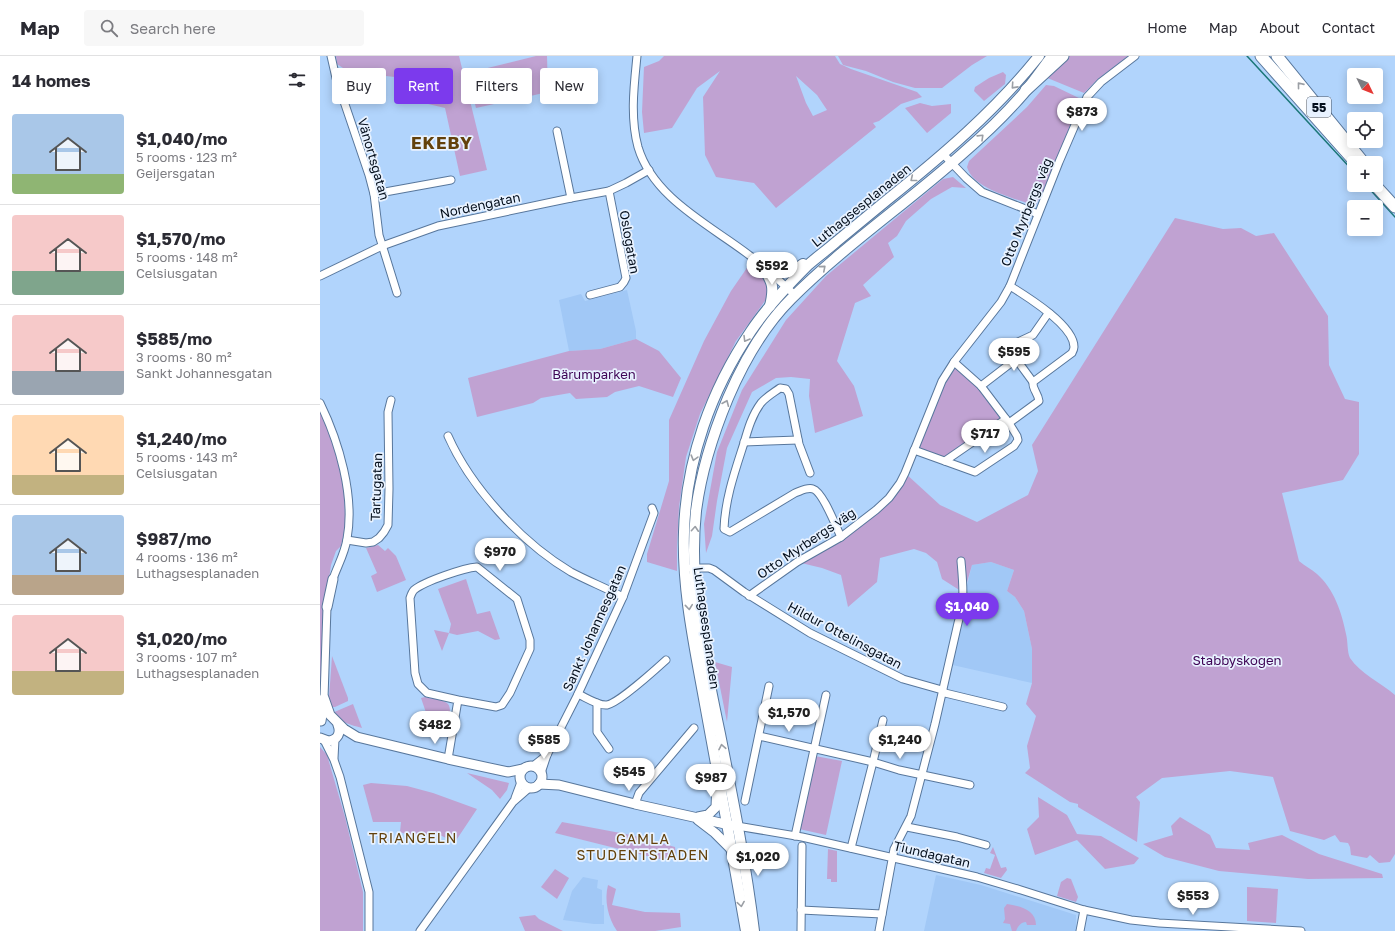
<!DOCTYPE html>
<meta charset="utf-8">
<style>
:root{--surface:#fff;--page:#f7f7f7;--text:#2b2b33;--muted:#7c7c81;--line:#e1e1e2;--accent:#7c3aed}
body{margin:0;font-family:"Golos Text",sans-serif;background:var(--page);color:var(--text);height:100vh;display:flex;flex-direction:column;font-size:15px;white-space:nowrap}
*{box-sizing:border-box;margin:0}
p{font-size:13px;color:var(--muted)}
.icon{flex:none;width:22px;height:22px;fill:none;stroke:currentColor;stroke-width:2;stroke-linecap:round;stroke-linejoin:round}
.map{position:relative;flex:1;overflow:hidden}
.sheet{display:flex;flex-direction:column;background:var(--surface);width:320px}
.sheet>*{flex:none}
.guide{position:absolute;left:12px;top:12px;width:380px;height:36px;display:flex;gap:8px}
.needle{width:26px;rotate:133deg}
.tools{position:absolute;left:1027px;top:12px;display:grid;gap:8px}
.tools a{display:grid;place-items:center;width:36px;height:36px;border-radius:4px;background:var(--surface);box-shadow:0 2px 10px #0003;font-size:20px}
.price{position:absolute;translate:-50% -34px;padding:0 9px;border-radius:14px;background:#fff;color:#222;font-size:13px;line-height:26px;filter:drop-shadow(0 1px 2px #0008)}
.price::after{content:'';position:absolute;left:50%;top:24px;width:12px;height:9px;margin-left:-6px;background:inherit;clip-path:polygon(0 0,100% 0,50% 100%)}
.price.active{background:var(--accent);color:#fff}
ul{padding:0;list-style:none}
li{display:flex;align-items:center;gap:12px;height:100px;padding:0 12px}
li+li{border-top:1px solid var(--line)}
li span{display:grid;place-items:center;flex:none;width:112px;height:80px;border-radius:4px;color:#555}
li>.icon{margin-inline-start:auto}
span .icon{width:48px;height:48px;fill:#fffc;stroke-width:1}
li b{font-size:17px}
h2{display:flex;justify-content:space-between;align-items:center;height:48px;padding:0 12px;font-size:17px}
.pill{padding:0 14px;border-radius:4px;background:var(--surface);box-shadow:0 2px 10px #0003;font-size:14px;line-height:36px}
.pill.active{background:var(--accent);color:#fff}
header{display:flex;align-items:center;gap:24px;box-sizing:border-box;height:56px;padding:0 20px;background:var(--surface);border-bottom:1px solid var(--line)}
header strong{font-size:19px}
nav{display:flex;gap:22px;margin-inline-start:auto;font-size:14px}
.search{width:280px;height:36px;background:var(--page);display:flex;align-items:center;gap:10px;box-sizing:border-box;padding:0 14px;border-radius:4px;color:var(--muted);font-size:15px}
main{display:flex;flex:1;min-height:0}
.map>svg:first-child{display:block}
.built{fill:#a1c8f6}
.green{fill:#c0a2d2;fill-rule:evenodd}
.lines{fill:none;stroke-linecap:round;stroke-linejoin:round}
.stream{stroke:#1c7779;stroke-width:1.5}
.minor-casing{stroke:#58779c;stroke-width:9}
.tertiary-casing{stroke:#58779c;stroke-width:11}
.secondary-casing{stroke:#58779c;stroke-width:12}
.primary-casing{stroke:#58779c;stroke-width:13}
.minor{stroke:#fff;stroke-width:7}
.tertiary{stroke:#fff;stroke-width:9}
.secondary{stroke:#fff;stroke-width:10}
.primary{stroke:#fff;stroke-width:11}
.oneway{stroke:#9b9fa5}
.labels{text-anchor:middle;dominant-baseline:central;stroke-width:3.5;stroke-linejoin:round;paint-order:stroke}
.shield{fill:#e8f2ff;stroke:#485361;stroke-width:1}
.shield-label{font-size:12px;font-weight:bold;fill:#040f1d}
.street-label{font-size:13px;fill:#040f1d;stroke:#e8f2ff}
.park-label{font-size:13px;fill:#3f0556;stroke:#e8f2ff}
.neighbourhood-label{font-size:14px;letter-spacing:1px;fill:#63410b;stroke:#e8f2ff}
.district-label{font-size:17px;font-weight:bold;letter-spacing:1px;fill:#63410b;stroke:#e8f2ff}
</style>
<header>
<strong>Map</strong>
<div class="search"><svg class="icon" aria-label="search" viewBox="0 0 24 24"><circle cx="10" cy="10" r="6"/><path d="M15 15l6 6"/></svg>Search here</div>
<nav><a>Home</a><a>Map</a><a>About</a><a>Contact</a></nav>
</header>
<main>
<section class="sheet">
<h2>14 homes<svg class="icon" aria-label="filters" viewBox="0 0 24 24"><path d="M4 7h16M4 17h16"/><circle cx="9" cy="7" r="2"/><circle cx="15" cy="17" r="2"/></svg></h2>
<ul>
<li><span style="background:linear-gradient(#a9c7e8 75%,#8fb573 0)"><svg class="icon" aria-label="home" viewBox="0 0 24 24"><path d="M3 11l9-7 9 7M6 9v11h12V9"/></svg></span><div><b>$1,040/mo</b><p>5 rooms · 123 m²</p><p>Geijersgatan</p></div></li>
<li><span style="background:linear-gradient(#f6c9c9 70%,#7fa58c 0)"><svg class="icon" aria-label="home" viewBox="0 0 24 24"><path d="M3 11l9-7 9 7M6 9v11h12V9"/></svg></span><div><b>$1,570/mo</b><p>5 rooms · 148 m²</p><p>Celsiusgatan</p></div></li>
<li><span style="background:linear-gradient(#f6c9c9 70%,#9aa5b1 0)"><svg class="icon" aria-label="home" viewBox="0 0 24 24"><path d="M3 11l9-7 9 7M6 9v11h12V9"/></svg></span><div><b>$585/mo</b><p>3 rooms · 80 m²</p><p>Sankt Johannesgatan</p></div></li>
<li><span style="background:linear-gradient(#ffd9b3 75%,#c2b280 0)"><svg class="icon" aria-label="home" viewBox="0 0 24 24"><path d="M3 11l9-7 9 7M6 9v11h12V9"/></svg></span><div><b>$1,240/mo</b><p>5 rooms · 143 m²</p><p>Celsiusgatan</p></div></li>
<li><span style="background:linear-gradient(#a9c7e8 75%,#b9a48a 0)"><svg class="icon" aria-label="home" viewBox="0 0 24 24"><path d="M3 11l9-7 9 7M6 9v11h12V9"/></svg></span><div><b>$987/mo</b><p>4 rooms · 136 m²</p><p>Luthagsesplanaden</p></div></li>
<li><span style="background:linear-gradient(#f6c9c9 70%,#c2b280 0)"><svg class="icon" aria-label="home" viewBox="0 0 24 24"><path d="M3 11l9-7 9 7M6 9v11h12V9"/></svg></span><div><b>$1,020/mo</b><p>3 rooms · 107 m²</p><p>Luthagsesplanaden</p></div></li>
</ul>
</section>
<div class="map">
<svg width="1075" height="875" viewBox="0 0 1075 875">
<rect width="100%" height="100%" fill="#b1d4fc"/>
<g class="built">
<polygon points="307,234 316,275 316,283 280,293 249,295 239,244 261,238 265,245"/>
<polygon points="671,506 694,514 687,535 695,541 704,555 712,593 712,627 628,608 652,509"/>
<polygon points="616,819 661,829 756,859 756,875 604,875"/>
<polygon points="263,821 278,824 277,832 282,834 282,849 284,849 284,868 274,868 243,864 252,835"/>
</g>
<g class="green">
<polygon points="16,0 139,0 167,114 140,120 125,52 104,47 91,34 75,21 29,16 17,8"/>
<polygon points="216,0 227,0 228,36 156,52 147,17"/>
<path d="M344,0H515L520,8L531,13L597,36L602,41L581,48L559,65L553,67L556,71L456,152L434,127L396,121L385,99L383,41L400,15L377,32L352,72L324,77L322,56L324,11L339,5ZM476,20L497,39L507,54L493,60L486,47Z"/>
<polygon points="518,0 667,0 652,9 622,32 595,32 573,26 546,15 523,9"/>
<polygon points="739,0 808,0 778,23 764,37 725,21"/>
<polygon points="683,16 686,19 685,28 664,45 654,35 655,31 669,22"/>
<path d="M726,29L734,30L761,43L722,138L715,150C695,142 653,133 647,111L649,105L707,51Z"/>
<polygon points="600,47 612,50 631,48 631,57 607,77 585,52"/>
<polygon points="633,121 646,132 632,131 611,143 586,165 577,180 568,187 574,201 543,229 551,240 535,247 517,305 534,330 543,360 495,377 489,340 490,323 471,321 456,322 432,336 407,392 397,445 392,480 386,497 384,468 397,396 422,334 466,264 506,220 623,123"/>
<path d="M855,162L903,173L921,172L936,180L954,177L1008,260L1009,309L1025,343L1039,346V398L1023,424L962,437L979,505C985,510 991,513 997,518C1014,533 1022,557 1026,578C1028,585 1027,596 1030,602C1040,617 1061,627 1075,639V798L1070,806L1059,807L1050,799L1047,802L1031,799L1030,791L1028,787L1020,786L1015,779L1004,784L970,775L953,721L910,715L842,722L816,741L820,746L817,786L758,751V748L750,746L705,717L710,712L707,690L716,660L706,648L712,627V593L704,555L695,541L687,535L694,514L671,506L652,509L644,537L622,523L617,506L606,497L594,493L560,502L557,526L528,551L521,519L502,512L477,506L556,454L585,417L620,449L657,466L708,439L718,415L712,389Z"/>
<polygon points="431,206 447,228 447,242 416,285 380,358 366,401 359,451 357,490 357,515 327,506 327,498 349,425 349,364 384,285 411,235"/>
<polygon points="316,283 339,295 361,322 353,341 319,330 295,336 287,341 256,343 250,337 221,342 213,347 157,361 148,322 249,295 280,293"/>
<polygon points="637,309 661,330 686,363 625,405 597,395 625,328"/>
<polygon points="0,356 10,379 16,398 24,433 25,460 25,472 21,490 16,495 11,509 9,523 1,633 0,652"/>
<polygon points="58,489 65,495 68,492 76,500 86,524 57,536 51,520 57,517 46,492"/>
<polygon points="146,523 157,558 170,555 180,583 175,584 158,575 137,579 129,577 122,595 114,574 129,577 131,568 118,533"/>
<polygon points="12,600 28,642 28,645 15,651 10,651 9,642"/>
<polygon points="395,606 412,611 407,666"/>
<path d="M105,641C111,643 121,643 127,647C134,652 127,674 125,681L113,677L101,642Z"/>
<path d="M33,648L42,672C31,669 19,666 12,657Z"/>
<polygon points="0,691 7,699 25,761 43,836 43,875 0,875"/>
<polygon points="495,700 522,705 506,779 479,773"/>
<polygon points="147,717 189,727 187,734 180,743 172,734"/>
<polygon points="51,727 87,730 113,737 157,753 135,786 111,775 104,785 80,776 81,766 53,766 43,729"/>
<polygon points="718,741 747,759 757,778 781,780 819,802 814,808 785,813 757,784 715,799 707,773 719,761"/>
<polygon points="860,761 890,779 896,792 930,794 928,787 962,779 999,798 1062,818 1063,822 988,823 899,815 845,801 823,788 853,779 851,770"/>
<polygon points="242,766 311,779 355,791 356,801 339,803 235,777"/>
<polygon points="673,791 681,812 686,811 687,814 681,822 664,817 666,812 670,813 675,799 670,797"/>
<polygon points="508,793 517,795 517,826 511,826 511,823 507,823"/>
<polygon points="235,813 249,822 237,843 221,831"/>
<polygon points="747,822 751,823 758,841 756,846 737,840 741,826"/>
<path d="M288,829L296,833L292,849L325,856L360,857L361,871L335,875H297C288,862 284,844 288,829Z"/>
<polygon points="927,831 958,833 956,867 927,865"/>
<path d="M687,848C701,850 716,854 716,869H707L706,866C701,866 698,870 696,875H692L690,868L683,867L685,863L684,852Z"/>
<polygon points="215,859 219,863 243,875 205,875 199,861"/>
</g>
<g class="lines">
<g class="stream">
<polyline points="927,0 1034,116"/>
<polyline points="1046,129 1075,161"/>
</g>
<g class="minor-casing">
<g id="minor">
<polyline points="11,0 16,22 49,119 54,138 59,179 77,237"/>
<path d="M317,0C314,30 310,61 318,91C333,142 390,169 429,199C446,211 460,226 475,239"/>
<polyline points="237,75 251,142"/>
<polyline points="624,99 646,122 662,136 718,158"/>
<polyline points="54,138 131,124"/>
<polyline points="0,220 62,190 118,170 251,142 289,135 306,127 329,114"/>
<polyline points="270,239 300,231 304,226 306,222 289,135"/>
<polyline points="713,326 691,296 698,286 713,279 727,259 730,258"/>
<polyline points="661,330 696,303"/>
<path d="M0,347C19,386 35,440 27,483C25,497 17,511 13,523"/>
<path d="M689,367L719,345C718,337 712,333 713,326L752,297C753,295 754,293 754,291C754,269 706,240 690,230"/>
<path d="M128,380C151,432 202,487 251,516C268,525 286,532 303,541"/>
<polyline points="424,386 478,384"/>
<polyline points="594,394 655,416 694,390 698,384 697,380 689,367 661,330 634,306"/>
<polyline points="625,405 686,363"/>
<path d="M490,417L479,388L469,338L466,333L460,332C453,337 446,341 441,347C432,359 428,373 424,387C415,415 405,443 404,473L410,476L475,437C481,435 487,431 493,433C503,436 516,471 521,481"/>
<polyline points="27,484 46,487 53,486 59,482 64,476 68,469 69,433 68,356 71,344"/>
<polyline points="371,512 389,512 394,514 424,536 490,577 583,623 622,634 625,637 683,651"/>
<polyline points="429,540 477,506 521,481 556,454 569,442 580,427 585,417 622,325 634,306 681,246 690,230 739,106 767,41 781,26 815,0"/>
<path d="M258,638C265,641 278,650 287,649C298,647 335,614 346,604"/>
<polyline points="4,642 7,551"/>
<polyline points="277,647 277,676 289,693"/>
<polyline points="439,680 553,706 579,714 650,729"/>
<polyline points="4,684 14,704 20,721 49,836 49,875"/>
<polyline points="14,702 15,683"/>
<path d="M128,703L138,644L176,651L182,649L190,637L210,593V584L197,543L157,511C144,512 105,525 94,534C92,536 91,539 90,542L95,617L98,628L107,637L138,644"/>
<polyline points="213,710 227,699"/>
<polyline points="221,717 227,699 258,638 303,541 334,457 332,452"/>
<polyline points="195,742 201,726"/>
<polyline points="425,745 449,630"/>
<polyline points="315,748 319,737 374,672"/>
<polyline points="417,770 482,781 657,821 701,834 764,854 811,864 839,867 981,875"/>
<polyline points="587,771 637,781 666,789"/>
<polyline points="475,780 506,639"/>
<polyline points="531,792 553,706 563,664"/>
<polyline points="481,854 562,858"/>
<polyline points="100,875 193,746 209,732"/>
<polyline points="481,875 482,790"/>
<path d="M559,875L574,793L591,760L615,668L638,567C645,544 643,529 641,505"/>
<polyline points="760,875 764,854"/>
</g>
</g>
<g class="tertiary-casing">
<g id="tertiary">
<polyline points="7,551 13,523"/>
<polyline points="4,642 10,659 24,673 37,681 128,703 188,716 203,713"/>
<polyline points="1,665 4,645"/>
<path d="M0,682L8,685C18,684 21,677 18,669"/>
<circle cx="211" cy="721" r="11"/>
<polyline points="219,728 239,729 315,748 414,770"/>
<polyline points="378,761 388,759 396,751 397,727"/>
<polyline points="378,764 395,777 412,794"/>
</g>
</g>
<g class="secondary-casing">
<g id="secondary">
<path d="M441,208C460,215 465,222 483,208"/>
<path d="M441,208C452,226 455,229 450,250"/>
<path d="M426,875C413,799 399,724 385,648C375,592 362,534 364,476C366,404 391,334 431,275C447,251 468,229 488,209C497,201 507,194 516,186C533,172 550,158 567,144C622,100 675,55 719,0"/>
<path d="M434,875C426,809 413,744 400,678C385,606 368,530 376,455C381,416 393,378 408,342C423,307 443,271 471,243C524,190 586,148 642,98C664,79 685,59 704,37C714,25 723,12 732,0"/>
</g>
</g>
<g class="primary-casing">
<g id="primary">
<polyline points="941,0 1036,107"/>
<polyline points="957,0 1044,107"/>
<polyline points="706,34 743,0"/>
<polyline points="1055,129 1075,151"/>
</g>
</g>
<use href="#minor" class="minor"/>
<use href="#tertiary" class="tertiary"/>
<use href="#secondary" class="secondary"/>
<use href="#primary" class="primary"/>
</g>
<defs><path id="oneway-chevron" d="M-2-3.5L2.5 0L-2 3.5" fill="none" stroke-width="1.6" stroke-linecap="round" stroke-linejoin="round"/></defs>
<g class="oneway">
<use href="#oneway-chevron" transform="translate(980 29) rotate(-129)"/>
<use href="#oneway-chevron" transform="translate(694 30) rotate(132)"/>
<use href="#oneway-chevron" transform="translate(661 81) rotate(-44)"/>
<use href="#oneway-chevron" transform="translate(593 123) rotate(141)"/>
<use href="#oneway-chevron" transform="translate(503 212) rotate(-41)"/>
<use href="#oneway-chevron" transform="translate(426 283) rotate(121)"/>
<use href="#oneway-chevron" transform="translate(406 347) rotate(-67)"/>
<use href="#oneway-chevron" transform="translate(374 402) rotate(106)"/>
<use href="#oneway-chevron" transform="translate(375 473) rotate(-86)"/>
<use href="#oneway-chevron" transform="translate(369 551) rotate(84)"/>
<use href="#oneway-chevron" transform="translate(402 691) rotate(-101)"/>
<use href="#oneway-chevron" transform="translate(421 848) rotate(81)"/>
</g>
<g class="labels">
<rect class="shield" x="987" y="41" width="24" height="20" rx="3"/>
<g class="shield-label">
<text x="999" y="51">55</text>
</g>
<g class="street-label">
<text transform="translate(54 103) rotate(74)">Vänortsgatan</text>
<text transform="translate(160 149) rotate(-12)">Nordengatan</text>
<text transform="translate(541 149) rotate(-39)">Luthagsesplanaden</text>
<text transform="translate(706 156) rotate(-68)">Otto Myrbergs väg</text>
<text transform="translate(310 186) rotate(80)">Oslogatan</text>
<text transform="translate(56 431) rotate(-88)">Tartugatan</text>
<text transform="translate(486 487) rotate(-34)">Otto Myrbergs väg</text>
<text transform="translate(274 572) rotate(-66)">Sankt Johannesgatan</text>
<text transform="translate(387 572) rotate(82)">Luthagsesplanaden</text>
<text transform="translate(525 579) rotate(28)">Hildur Ottelinsgatan</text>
<text transform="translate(612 798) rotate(13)">Tiundagatan</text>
</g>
<g class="park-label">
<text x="274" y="318">Bärumparken</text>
<text x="917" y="604">Stabbyskogen</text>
</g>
<g class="neighbourhood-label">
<text x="93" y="781">TRIANGELN</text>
<text x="323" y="782">GAMLA<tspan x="323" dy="16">STUDENTSTADEN</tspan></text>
</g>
<g class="district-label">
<text x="122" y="86">EKEBY</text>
</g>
</g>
</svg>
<div class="tools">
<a><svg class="needle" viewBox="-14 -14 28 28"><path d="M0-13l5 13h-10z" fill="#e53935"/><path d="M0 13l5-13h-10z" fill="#7c7c81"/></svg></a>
<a><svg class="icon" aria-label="locate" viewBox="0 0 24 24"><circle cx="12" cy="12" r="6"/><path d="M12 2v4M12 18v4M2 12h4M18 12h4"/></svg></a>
<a>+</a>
<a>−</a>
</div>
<b class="price" style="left:762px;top:76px">$873</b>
<b class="price" style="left:452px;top:230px">$592</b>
<b class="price" style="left:694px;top:316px">$595</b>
<b class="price" style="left:665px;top:398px">$717</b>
<b class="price" style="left:180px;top:516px">$970</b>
<b class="price active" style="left:647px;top:571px">$1,040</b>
<b class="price" style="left:469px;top:677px">$1,570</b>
<b class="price" style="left:115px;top:689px">$482</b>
<b class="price" style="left:224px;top:704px">$585</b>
<b class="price" style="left:580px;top:704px">$1,240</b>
<b class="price" style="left:309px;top:736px">$545</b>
<b class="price" style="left:391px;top:742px">$987</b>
<b class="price" style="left:438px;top:821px">$1,020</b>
<b class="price" style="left:873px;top:860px">$553</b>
<div class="guide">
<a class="pill">Buy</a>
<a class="pill active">Rent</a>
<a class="pill">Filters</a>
<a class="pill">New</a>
</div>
</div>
</main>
